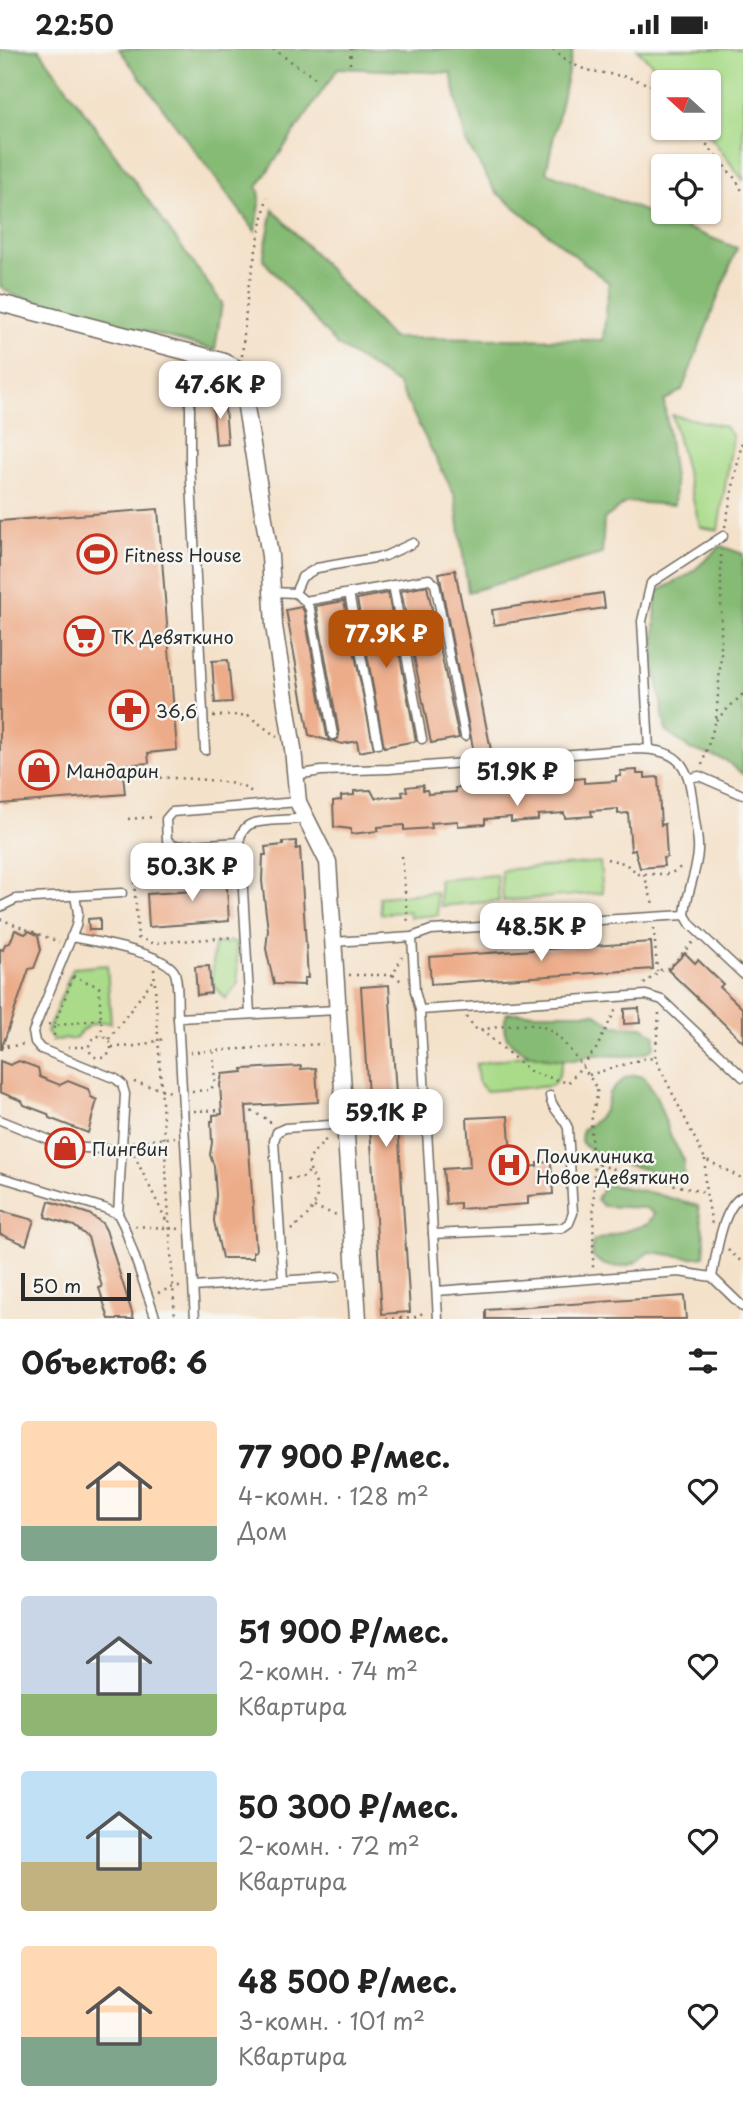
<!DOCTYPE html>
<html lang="ru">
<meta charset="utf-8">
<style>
:root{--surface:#fff;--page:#f2f2f2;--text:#222;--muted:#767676;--accent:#b45309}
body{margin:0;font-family:"Playpen Sans",sans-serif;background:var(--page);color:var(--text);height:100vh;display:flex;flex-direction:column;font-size:26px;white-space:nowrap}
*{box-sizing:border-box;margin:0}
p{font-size:23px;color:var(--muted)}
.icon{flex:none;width:38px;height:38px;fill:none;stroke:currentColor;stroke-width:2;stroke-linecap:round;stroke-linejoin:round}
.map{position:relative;height:1270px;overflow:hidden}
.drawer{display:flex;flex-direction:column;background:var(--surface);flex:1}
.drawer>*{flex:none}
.needle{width:46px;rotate:291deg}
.fabs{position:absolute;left:651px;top:21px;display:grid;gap:14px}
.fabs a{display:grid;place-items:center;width:70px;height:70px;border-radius:7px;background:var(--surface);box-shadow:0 2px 5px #0004;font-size:35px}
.scale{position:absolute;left:21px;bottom:18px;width:110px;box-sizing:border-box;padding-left:7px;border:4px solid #2b2b2b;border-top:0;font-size:19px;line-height:24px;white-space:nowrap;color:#2b2b2b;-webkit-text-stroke:5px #f6f6f2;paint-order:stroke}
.price{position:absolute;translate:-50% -60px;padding:0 16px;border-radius:14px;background:#fff;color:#222;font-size:23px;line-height:46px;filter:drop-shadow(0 2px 4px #0008)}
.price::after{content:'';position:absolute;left:50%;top:42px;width:21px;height:16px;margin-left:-10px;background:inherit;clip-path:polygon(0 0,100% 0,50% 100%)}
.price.current{background:var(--accent);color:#fff}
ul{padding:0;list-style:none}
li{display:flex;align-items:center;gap:21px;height:175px;padding:0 21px}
li span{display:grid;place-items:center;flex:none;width:196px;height:140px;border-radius:7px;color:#555}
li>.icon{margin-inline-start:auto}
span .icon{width:84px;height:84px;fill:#fffc;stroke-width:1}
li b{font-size:30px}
h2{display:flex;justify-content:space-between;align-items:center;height:84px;padding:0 21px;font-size:30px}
.status{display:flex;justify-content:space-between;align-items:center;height:49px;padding:0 35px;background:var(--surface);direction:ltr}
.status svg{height:19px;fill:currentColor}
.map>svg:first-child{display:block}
.green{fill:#a9db89;stroke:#6a835a;stroke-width:2}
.forest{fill:#86bb75;stroke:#587350;stroke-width:2}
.building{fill:#edac89}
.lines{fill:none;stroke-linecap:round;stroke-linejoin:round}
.lane-casing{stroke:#716b62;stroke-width:11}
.street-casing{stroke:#716b62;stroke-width:19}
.path{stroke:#716b62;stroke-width:2.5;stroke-dasharray:2 5;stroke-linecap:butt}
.lane{stroke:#fff;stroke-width:8}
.street{stroke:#fff;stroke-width:16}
.labels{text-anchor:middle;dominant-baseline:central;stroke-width:5;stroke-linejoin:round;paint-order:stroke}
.poi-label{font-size:18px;fill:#2b2b2b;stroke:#f6f6f2;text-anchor:start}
</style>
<div class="status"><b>22:50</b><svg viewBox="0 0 49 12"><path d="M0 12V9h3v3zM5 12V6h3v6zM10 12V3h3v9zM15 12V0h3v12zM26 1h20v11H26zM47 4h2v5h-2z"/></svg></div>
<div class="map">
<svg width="743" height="1270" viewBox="0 0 743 1270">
<rect width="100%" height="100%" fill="#f6f6f2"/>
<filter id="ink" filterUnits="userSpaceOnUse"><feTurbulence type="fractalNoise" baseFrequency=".0143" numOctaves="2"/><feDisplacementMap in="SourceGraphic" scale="14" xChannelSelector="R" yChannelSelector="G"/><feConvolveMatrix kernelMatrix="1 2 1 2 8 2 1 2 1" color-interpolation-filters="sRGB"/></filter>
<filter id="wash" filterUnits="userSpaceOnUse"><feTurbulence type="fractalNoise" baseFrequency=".00686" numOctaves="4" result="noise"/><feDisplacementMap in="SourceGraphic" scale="28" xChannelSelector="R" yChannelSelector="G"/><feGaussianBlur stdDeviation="1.57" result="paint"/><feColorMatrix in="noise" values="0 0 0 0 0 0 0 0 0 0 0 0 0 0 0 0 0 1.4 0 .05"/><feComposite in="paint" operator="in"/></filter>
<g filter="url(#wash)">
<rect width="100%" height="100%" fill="#f4e1c9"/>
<g class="green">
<polygon points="637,0 743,0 743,131 704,79 709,79 709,33 670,33"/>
<polygon points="672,366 724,377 733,387 718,481 700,478"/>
<polygon points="600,813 603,844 503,852 501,821"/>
<polygon points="497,826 499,852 441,857 439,831"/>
<polygon points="436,843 438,866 410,868 409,862 381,865 379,848"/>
<polygon points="236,893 238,936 225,950 212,935 214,895"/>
<path d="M107,916L111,974C95,972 84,977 75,990L53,991L47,983L73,919Z"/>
<polygon points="566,999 558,1029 551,1037 485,1042 478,1032 476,1015"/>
</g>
<g class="forest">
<polygon points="0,0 39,0 222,254 215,301 13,246 0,237"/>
<path d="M119,0H573L546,123L737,199L682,341L664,352L675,437L674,456L627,453L604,470L602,505L468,543L455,447L398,335L337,296L263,211L273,160L392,289L603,291L609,234L496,143L466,93L451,24L338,19L257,138C264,150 257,168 255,182Z"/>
<polygon points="721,497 743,505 743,725 725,711 690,700 666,682 654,614 656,543 690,525"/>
<path d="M507,964H595L614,977L643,978L655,986L654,999C635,1012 617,1005 595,1006C588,1007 581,1010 573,1011C544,1011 492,1004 507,964Z"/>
<path d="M635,1026L644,1028L656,1047L672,1090L684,1111L683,1131L596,1107L581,1093L582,1081C601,1069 605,1066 609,1044L625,1029Z"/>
<path d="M605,1135L653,1144L698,1157L705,1192L704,1207C685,1211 667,1204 648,1203C634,1220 606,1224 592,1206L593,1192L648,1175L654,1165L646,1159L603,1157L597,1150Z"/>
</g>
<g id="blocks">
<g class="building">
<polygon points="224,347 228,395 216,396 212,348"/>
<polygon points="158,460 177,701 148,704 149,714 122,716 125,745 0,755 0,472"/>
<polygon points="455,521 491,701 474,704 439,524"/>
<polygon points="427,537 459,689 431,694 401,542"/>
<polygon points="388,544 416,692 384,698 357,550"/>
<polygon points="603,544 605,559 494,576 492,561"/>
<polygon points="344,552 374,700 359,703 357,692 342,695 333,692 338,690 339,685 316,557"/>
<polygon points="301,558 304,562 327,687 330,692 309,686 286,561"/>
<polygon points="228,611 232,653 215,654 212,612"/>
<polygon points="637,721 637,725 645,725 645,729 658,728 661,776 665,775 667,808 663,809 664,817 640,819 635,801 631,802 628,764 618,765 618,760 591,762 592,767 565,769 564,764 538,766 538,771 511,773 511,768 485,770 485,775 458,777 458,772 431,774 432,779 404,781 404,776 378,778 378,782 351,785 351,780 334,778 333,752 341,751 341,747 354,746 354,742 371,741 375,749 403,747 402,743 407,742 406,738 423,736 423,741 427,741 428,745 456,743 455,739 460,738 460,734 476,732 477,737 481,737 481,741 510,739 509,735 514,734 514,730 530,729 531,733 535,733 535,737 567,735 567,731 584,729 584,734 616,732 616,727 621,727 620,722"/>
<polygon points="296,792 296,800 300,799 308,929 304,929 304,936 274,935 266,900 268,881 262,832 263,806 266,806 265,798 283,796 283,793"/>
<polygon points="226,824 229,872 149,878 147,845 195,842 193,826"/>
<polygon points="100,869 100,881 89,881 88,870"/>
<polygon points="15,881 25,885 29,882 38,886 41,901 34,919 29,920 1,1001 0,900 3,901 5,895 10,894"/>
<polygon points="651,893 653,920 431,935 429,908"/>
<polygon points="685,904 695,914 698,911 723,935 720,938 743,960 743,993 668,921"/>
<polygon points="209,917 211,944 197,946 195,918"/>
<polygon points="389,936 410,1263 382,1265 361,938"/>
<polygon points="639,959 640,974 624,975 624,960"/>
<polygon points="0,1012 10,1016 19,1012 38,1019 40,1028 60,1036 68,1032 88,1040 91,1048 97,1051 88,1084 49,1069 48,1065 24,1056 22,1052 0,1043"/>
<polygon points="301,1017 301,1020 316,1019 318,1053 246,1057 256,1202 253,1203 253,1209 222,1209 214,1172 216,1146 214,1117 210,1106 212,1094 211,1072 213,1072 213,1066 222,1065 220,1036 222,1025 243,1023 242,1020"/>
<polygon points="508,1067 512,1119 537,1117 537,1114 551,1113 553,1145 528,1147 528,1155 460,1160 460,1154 446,1155 443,1120 470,1118 467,1069"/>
<polygon points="49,1152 89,1165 102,1174 106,1181 134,1270 109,1270 99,1239 102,1238 88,1188 74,1177 45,1168"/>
<polygon points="0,1162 34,1171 26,1196 0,1185"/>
<polygon points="684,1247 686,1270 486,1270 486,1261"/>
</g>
</g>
</g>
<g filter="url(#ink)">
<use href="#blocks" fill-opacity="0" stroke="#716b62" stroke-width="2"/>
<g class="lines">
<g class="lane-casing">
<g id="lane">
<polyline points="196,305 190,353 190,414 205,701"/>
<polyline points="393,536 422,690"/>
<polyline points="272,543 295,544 305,552 429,530 435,535 465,687"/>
<polyline points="295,544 302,528 317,519 385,507 413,494"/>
<polyline points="349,544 378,695"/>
<polyline points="305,552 310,560 333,686"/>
<polyline points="649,700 642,572 651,534 723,487"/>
<path d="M296,726L321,722L389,720L634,700C685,700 689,719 694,764C695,776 699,790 698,802C697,824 686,844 685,866"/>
<polyline points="690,729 699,727 743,746"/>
<polyline points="240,793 174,797 167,791 166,770 172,763 298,753"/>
<polyline points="75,847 78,864 76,877 33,983 35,993 41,1000 116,1030 122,1035 125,1045 118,1165"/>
<polyline points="0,858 16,850 122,844"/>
<polyline points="685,866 691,876 743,925"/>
<path d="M71,888C92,892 167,904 175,924C179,936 177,955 178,969L338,961"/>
<polyline points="412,888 415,942 420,961 438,1270"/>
<polyline points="333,893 412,888 431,881 685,866"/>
<polyline points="420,961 646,946 662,951 743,1028"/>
<path d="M250,965L240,788C243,782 245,777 251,775C264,770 289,772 304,769"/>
<polyline points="178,969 195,1270"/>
<polyline points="0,1071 67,1098 121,1101"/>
<polyline points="0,1128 104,1159 118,1165 124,1177 156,1270"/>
<path d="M433,1185L562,1179L569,1174L573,1164L568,1079C563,1066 551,1060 550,1047"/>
<path d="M712,1228C716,1207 722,1157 743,1147"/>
<polyline points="283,1231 274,1092 277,1083 285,1079 345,1075"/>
<polyline points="194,1238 336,1228"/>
<polyline points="437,1242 679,1223 712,1228 743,1258"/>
</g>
</g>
<g class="street-casing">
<polyline id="street" points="0,254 196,305 224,313 240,321 270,507 274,577 293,700 298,753 328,813 358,1270"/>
</g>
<g class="path">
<polyline points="273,0 315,29"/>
<polyline points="553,0 570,14 586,21 627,28 660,39 663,42"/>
<polyline points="350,15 351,0"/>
<polyline points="693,79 737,132 743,144"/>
<polyline points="242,307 248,240 267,148"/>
<polyline points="725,478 743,388"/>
<polyline points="743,645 743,652"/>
<polyline points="213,667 248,666 277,688"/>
<polyline points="716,671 743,645"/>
<polyline points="702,716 716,671 721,607 721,501"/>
<path d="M153,728C175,730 243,728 254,746"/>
<polyline points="128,770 156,768"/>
<polyline points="402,807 408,876"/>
<polyline points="607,810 624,814 639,825 670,825 684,816"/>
<polyline points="187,811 231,808"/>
<polyline points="187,811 193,849"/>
<polyline points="644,825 653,855"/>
<polyline points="188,827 134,831 138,889 153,894 235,888"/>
<polyline points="0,870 59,893"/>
<polyline points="654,879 657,922"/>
<polyline points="154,920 175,1270"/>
<polyline points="349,926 393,926 402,908"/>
<polyline points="393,926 404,934"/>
<polyline points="73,927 99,938 102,987"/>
<polyline points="73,928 54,977 101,970"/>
<polyline points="644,935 662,920 669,919 694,892"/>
<polyline points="659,964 655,1009 705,1110 743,1130"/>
<path d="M466,968L477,981C497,979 524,972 543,978C561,984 588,1024 597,1040C598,1050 593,1058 592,1068C590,1082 592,1096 592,1109L596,1110L599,1116L594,1120L593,1220"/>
<polyline points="48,975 54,977 54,992"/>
<polyline points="481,981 531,1023 568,1034 596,1000 616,960"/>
<circle cx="100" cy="998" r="11"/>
<polyline points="109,990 155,928"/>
<polyline points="0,993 10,997"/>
<polyline points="68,998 89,998"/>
<polyline points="112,998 138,997 167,989"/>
<polyline points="0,999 25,995"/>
<polyline points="190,1003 323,995"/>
<polyline points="589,1026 643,1010 655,1009"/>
<polyline points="134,1033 171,1043"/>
<polyline points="192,1042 211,1041 215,1032 213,1001"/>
<polyline points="245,1059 269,1071 271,1075"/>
<polyline points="194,1062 222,1061"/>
<polyline points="132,1093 175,1088"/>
<polyline points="134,1106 168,1175"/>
<polyline points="705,1110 705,1136 712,1176"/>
<polyline points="599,1116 706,1144"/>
<polyline points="288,1130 302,1129 310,1122"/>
<polyline points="314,1158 337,1166"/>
<polyline points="135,1177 181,1180"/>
<path d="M291,1181C306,1169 321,1156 316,1135C314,1128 309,1122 309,1114C311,1102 323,1097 328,1087"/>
<polyline points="728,1201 743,1214"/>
<polyline points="158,1244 173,1238 182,1238"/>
<polyline points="386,1270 415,1268 425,1263"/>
</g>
<use href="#lane" class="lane"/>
<use href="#street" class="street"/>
</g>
</g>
<defs>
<g id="stadium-ring" transform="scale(2.0125)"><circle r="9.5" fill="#f6f6f2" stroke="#c8321e" stroke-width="1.5"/><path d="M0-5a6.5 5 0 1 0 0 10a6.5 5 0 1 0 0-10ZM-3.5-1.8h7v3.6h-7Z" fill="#c8321e"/></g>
<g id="supermarket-ring" transform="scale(2.0125)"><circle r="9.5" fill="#f6f6f2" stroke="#c8321e" stroke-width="1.5"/><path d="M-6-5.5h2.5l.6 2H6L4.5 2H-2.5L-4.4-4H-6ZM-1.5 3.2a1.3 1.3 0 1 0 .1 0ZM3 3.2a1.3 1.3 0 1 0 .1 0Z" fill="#c8321e"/></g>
<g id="pharmacy-ring" transform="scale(2.0125)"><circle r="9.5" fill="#f6f6f2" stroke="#c8321e" stroke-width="1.5"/><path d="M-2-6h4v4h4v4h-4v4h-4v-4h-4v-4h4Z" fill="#c8321e"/></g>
<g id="shop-ring" transform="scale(2.0125)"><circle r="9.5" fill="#f6f6f2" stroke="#c8321e" stroke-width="1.5"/><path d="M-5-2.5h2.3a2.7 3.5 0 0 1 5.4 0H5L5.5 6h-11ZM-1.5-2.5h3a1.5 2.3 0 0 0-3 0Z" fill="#c8321e"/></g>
<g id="hospital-ring" transform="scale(2.0125)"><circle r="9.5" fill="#f6f6f2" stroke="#c8321e" stroke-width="1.5"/><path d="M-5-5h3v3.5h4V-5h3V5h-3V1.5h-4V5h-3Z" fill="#c8321e"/></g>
</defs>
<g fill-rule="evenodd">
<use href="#stadium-ring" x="97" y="505"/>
<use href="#supermarket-ring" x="84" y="587"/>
<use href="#pharmacy-ring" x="129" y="661"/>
<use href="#shop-ring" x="39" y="721"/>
<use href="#shop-ring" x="65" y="1099"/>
<use href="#hospital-ring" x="509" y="1116"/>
</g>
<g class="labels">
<g class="poi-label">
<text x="124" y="505">Fitness House</text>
<text x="111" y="587">ТК Девяткино</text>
<text x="156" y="661">36,6</text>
<text x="66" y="721">Мандарин</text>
<text x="92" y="1099">Пингвин</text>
<text x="536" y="1106">Поликлиника<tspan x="536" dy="21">Новое Девяткино</tspan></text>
</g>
</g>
</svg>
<div class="fabs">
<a><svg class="needle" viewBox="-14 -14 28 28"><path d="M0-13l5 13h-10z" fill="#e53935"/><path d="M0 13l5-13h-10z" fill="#767676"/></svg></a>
<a><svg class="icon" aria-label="locate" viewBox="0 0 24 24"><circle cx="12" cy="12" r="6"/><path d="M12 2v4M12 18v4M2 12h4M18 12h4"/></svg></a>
</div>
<div class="scale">50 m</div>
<b class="price" style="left:220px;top:372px">47.6K ₽</b>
<b class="price current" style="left:386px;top:621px">77.9K ₽</b>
<b class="price" style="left:517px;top:759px">51.9K ₽</b>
<b class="price" style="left:192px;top:854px">50.3K ₽</b>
<b class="price" style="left:541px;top:914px">48.5K ₽</b>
<b class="price" style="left:386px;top:1100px">59.1K ₽</b>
</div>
<section class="drawer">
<h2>Объектов: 6<svg class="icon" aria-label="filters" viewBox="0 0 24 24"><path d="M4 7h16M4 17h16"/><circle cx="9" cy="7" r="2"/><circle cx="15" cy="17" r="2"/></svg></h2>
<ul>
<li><span style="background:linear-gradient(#ffd9b3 75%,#7fa58c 0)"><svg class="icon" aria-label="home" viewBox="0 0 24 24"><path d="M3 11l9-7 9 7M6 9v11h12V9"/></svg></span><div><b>77 900 ₽/мес.</b><p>4-комн. · 128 m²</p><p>Дом</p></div><svg class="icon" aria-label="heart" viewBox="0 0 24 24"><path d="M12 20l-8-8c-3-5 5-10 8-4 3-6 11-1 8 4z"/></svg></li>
<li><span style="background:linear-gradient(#c9d6e8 70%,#8fb573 0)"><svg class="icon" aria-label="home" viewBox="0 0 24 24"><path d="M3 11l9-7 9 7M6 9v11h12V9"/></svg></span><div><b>51 900 ₽/мес.</b><p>2-комн. · 74 m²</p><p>Квартира</p></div><svg class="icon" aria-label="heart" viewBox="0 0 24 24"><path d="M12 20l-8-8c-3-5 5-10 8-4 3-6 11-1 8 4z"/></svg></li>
<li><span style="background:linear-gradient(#bfe0f5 65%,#c2b280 0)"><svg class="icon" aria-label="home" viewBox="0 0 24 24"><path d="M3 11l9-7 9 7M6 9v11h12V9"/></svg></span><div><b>50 300 ₽/мес.</b><p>2-комн. · 72 m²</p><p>Квартира</p></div><svg class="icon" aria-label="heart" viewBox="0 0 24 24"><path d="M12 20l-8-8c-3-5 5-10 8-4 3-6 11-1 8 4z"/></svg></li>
<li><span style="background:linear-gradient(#ffd9b3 65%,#7fa58c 0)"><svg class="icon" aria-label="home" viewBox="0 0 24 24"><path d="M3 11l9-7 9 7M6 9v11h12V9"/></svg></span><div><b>48 500 ₽/мес.</b><p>3-комн. · 101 m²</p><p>Квартира</p></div><svg class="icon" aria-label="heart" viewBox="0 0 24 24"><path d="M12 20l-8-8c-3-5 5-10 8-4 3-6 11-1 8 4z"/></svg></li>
</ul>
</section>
